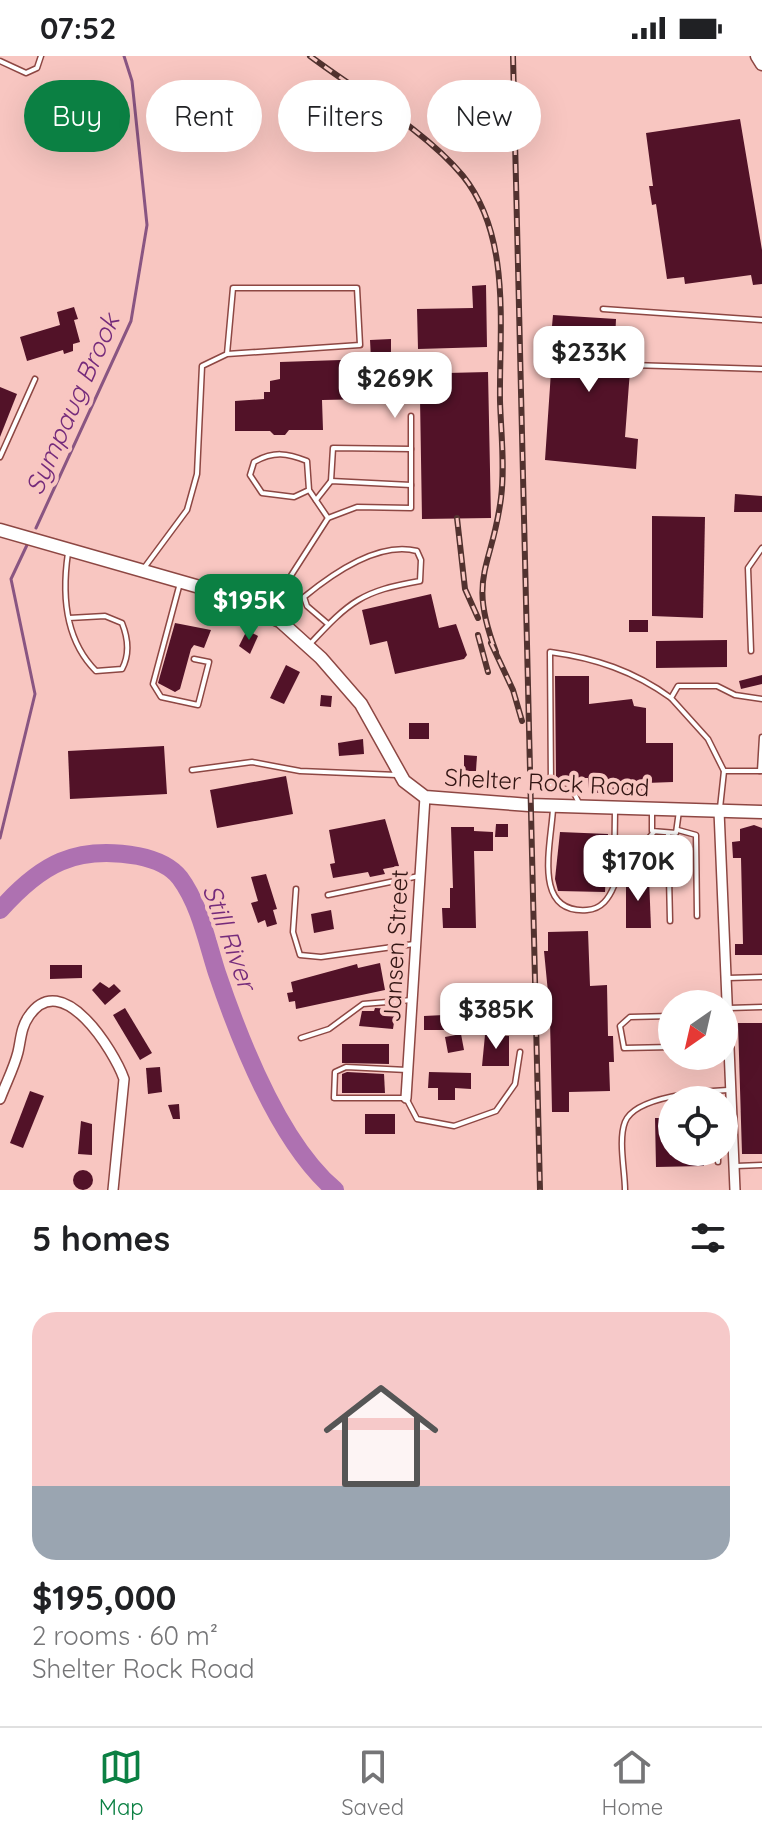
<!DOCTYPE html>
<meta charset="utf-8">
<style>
:root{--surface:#fff;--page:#f2f2f2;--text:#202124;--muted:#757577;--line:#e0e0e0;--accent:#0b8043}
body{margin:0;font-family:Quicksand,sans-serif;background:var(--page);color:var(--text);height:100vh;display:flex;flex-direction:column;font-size:30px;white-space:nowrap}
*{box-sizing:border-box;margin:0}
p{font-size:26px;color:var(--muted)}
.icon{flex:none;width:44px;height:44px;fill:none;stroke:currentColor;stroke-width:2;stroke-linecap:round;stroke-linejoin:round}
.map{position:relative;height:1134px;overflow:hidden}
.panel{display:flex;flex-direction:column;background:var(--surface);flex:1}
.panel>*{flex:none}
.guide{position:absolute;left:24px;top:24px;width:714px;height:72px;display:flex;gap:16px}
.needle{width:52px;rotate:214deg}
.controls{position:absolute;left:658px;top:934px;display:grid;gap:16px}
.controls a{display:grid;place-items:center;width:80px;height:80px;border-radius:50%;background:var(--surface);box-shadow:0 8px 32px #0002;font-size:40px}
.price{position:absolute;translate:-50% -68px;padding:0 18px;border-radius:16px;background:#fff;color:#222;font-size:26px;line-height:52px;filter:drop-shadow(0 2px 4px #0008)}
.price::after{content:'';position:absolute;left:50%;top:48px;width:24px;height:18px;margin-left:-12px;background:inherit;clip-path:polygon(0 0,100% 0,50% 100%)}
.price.on{background:var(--accent);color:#fff}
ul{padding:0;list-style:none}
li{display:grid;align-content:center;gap:16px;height:424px;padding:0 32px}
li span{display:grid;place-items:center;height:248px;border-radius:24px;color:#555}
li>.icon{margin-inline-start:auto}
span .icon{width:144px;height:144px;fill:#fffc;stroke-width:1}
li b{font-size:34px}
h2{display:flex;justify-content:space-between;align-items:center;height:96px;padding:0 32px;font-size:34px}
.pill{padding:0 28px;border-radius:36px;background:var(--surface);box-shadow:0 8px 32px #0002;font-size:28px;line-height:72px}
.pill.on{background:var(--accent);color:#fff}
.status{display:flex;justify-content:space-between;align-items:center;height:56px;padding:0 40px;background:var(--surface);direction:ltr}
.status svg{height:22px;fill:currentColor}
.tab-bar{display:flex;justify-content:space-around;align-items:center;height:112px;border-top:2px solid var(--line);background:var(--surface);font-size:22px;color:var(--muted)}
.tab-bar a{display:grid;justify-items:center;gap:4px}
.tab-bar .on{color:var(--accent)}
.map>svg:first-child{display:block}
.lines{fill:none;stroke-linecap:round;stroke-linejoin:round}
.stream{stroke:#895582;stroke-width:3}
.river{stroke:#ae71b1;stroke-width:18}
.building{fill:#521228}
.lane-casing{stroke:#8d4743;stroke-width:7}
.street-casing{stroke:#8d4743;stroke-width:12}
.secondary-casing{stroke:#8d4743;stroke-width:15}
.lane{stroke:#fff;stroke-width:4}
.street{stroke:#fff;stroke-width:9}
.secondary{stroke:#fff;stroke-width:12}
.rail-casing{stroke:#52322f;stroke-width:6}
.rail{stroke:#f8c6c1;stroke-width:3;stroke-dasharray:9;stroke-linecap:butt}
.labels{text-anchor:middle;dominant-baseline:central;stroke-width:8;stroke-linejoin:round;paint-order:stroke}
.street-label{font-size:24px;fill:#321513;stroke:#f8c6c1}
.water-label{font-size:26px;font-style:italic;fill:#752b7b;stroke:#f8c6c1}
</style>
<div class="status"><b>07:52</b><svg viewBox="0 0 49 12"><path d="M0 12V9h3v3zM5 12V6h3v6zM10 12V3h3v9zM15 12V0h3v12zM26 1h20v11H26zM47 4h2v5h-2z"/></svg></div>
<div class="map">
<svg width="762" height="1134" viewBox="0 0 762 1134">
<rect width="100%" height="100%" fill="#f8c6c1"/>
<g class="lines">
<g class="stream">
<polyline points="36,472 131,265 147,169 132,25 124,0"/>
<polyline points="0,782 35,638 11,523 27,489"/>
</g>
<path class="river" d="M0,854C41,808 75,789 138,800C153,803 170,809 180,822C200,849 207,886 217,917C240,985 280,1088 335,1134"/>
</g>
<g class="building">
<polygon points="740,63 762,194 762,228 753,229 751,219 685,228 684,221 667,223 656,148 652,149 649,130 653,130 646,77"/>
<polygon points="486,229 487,291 418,293 417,253 473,252 472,230"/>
<polygon points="74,251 78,263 74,264 80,286 73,288 73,295 64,298 63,294 27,305 20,281 60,269 57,256"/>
<polygon points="553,259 616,263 615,285 631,286 630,304 626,308 630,314 625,381 638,383 636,413 545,404 552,301 543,300 544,280 551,281"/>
<polygon points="391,283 391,302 405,302 406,318 488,316 491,462 422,463 420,342 322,344 323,374 289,374 285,379 274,379 270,375 235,375 235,345 264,343 264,336 270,336 270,325 280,323 280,306 371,303 370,284"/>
<polygon points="0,331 17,338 0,381"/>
<polygon points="735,438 762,440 762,456 734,456"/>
<polygon points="652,460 705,461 703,562 652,560"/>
<polygon points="431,538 439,572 456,568 467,599 464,603 395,618 387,585 370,589 362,554"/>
<rect x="629" y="564" width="19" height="12"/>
<polygon points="175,567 211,574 204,592 194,589 191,593 180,633 175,636 158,627"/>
<polygon points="247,574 258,580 250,598 239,590"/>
<polygon points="727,584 727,611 656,612 656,585"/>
<polygon points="286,609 300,616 284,648 270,642"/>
<polygon points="762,619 762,628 741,633 739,625"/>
<polygon points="555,620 589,620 589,648 632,643 634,650 646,652 646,687 673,687 673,726 646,727 647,737 588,737 588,722 576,722 571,727 566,722 556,722"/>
<polygon points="321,639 332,640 331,651 320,650"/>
<rect x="409" y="667" width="20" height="16"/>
<polygon points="363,683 364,698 339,700 338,687"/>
<polygon points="164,690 167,738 70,743 68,695"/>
<polygon points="464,699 477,700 476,715 464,715"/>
<polygon points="286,720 293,758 217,772 210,734"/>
<polygon points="385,763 399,810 383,813 385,818 370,821 368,816 333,822 330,808 335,807 329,774"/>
<polygon points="496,768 508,768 508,781 495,781"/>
<polygon points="754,769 762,772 762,899 735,899 735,888 743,888 741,802 733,802 732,786 740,785 740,773"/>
<polygon points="451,771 474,771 474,775 493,776 493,795 474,795 476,872 443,872 442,852 450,852 450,832 453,832"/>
<polygon points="560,776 608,778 605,836 558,835 555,823"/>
<polygon points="266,818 277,853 273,854 277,868 267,871 265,864 258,867 251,847 258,845 251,821"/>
<polygon points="626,822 649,822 651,872 626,872"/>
<polygon points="331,854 334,873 314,877 311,858"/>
<polygon points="588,875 590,930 607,929 608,980 613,980 614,1006 609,1006 610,1035 569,1036 569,1056 552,1056 550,963 546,964 545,947 549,947 544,895 548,895 548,876"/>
<polygon points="380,907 385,934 296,953 295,945 289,946 287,937 293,936 291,926 357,908 358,912"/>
<polygon points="50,909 82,909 82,922 50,923"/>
<polygon points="100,926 109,932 114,928 121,935 105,949 92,934"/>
<polygon points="493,940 498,968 465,975 460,946"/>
<polygon points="125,952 152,997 140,1004 113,959"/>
<polygon points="375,952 396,953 393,973 359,970 362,955 374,955"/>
<polygon points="444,959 444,974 424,974 424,960"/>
<polygon points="738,967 762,967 762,1098 742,1098"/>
<polygon points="461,978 464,994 448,997 445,981"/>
<polygon points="485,979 509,980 509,1010 482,1010"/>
<polygon points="342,988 389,988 389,1008 342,1007"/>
<polygon points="160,1011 162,1036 148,1038 146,1012"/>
<polygon points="347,1016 384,1018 385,1037 342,1037 342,1018"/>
<polygon points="429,1016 471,1017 471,1033 455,1032 455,1044 438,1044 438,1032 428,1032"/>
<polygon points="30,1035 44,1040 23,1092 10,1087"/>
<polygon points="179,1048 180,1063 173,1063 168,1049"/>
<rect x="365" y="1058" width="30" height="20"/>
<polygon points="655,1062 672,1062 672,1096 704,1096 704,1110 656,1111"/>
<polygon points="81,1065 92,1068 92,1099 78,1098"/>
<circle cx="83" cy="1124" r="10"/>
</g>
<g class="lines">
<g class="lane-casing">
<g id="lane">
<polyline points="0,5 26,17 37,12 41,0"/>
<polyline points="603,253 762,264"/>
<polyline points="631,309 762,313"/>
<polyline points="0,401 35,323"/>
<polyline points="331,425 333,392 411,393"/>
<path d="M309,434L307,405C287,397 274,395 254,406L250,419L262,437L294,441L309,434L328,462"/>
<polyline points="316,444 331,425 411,429"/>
<path d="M68,497C62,538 65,584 96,615L122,613C130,598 128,582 122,567L105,560L69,562"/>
<polyline points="144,512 187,454 197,418 202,310 227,298 360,289 357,232 233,232 227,298"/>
<polyline points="180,527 153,628 161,641 198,649 209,606 194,603"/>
<polyline points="267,557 328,462 357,451 411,452 411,360"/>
<path d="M310,588C350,545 362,535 420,525L421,504L417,495C379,485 332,518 304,541L307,550L328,568"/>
<polyline points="751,595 748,512 762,492"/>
<polyline points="192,714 252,706 300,715 397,719"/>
<polyline points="724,715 762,715"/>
<polyline points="760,715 762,681"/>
<path d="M580,749L573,735L551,730L550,596C595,602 634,615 671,642"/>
<polyline points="720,752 724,715 708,683 671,642 678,630 717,630 735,639 762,643"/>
<path d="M553,753C551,789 532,858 587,854C602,853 609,842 614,830L615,754"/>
<polyline points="652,755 652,775 676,777 679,755"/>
<polyline points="678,774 696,779 697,860"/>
<polyline points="668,777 670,865"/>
<polyline points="648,814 647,784 654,776"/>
<polyline points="296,833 293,876 300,899 321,901 414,888"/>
<polyline points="328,839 419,820"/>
<polyline points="728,922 762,921"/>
<polyline points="729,952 762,951"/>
<polyline points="672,960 630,961 620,970 624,992 672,991"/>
<polyline points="301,982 329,973 363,948 412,944"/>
<polyline points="407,1014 346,1011 335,1016 334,1042 406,1042 417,1063 454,1070 496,1055 515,1028 520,996"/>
<polyline points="718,1096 718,1106"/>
<polyline points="736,1110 762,1109"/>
<path d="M625,1134C625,1115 618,1084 625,1066C635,1040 704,1035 728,1034"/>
</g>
</g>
<g class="street-casing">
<g id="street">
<polyline points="719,755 735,1134"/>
<polyline points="406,1042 425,741"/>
<path d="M0,1043C6,1027 14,1012 18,996C21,983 21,971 29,960C62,911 114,995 124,1023L113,1134"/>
</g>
</g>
<g class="secondary-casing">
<g id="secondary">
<polyline points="757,0 762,8"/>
<polyline points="0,474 203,532 280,565 321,602 361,648 404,725 425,741 529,749 762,756"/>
</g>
</g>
<use href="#lane" class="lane"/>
<use href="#street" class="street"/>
<use href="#secondary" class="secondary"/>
<g class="rail-casing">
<g id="rail">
<path d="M310,0C358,36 425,74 463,120C512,181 499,272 500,345C501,377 505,411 501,442C492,513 467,520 496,596"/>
<polyline points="513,0 540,1134"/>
<polyline points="457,462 465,533 478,562"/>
<polyline points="478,579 488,616"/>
<polyline points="491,587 513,634 522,665"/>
</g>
</g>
<use href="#rail" class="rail"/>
</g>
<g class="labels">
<g class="street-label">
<text transform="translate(547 726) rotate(3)">Shelter Rock Road</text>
<text transform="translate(395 890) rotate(-87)">Jansen Street</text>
</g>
<g class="water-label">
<text transform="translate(72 348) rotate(-66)">Sympaug Brook</text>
<text transform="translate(230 881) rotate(70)">Still River</text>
</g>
</g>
</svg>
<div class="controls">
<a><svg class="needle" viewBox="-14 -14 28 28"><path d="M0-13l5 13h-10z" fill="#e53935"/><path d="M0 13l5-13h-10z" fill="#757577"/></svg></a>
<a><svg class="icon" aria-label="locate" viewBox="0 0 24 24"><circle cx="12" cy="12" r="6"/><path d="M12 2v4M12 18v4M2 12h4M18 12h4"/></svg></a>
</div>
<b class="price" style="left:589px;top:338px">$233K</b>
<b class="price" style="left:395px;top:364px">$269K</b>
<b class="price on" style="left:249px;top:586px">$195K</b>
<b class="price" style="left:638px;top:847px">$170K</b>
<b class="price" style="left:496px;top:995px">$385K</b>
<div class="guide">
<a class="pill on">Buy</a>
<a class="pill">Rent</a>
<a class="pill">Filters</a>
<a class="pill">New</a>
</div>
</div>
<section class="panel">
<h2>5 homes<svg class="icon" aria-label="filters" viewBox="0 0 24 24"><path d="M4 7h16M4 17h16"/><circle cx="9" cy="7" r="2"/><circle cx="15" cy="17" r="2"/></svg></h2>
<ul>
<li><span style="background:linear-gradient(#f6c9c9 70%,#9aa5b1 0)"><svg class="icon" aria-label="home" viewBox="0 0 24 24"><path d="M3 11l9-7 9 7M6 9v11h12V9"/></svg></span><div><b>$195,000</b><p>2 rooms · 60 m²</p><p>Shelter Rock Road</p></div></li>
</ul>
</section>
<nav class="tab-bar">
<a class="on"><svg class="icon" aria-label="map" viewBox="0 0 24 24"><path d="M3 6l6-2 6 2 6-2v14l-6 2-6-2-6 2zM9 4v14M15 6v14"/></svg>Map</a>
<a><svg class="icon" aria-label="saved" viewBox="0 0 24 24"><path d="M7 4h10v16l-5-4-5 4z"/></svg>Saved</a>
<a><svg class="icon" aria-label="home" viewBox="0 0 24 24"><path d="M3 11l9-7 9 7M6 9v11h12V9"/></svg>Home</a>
</nav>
